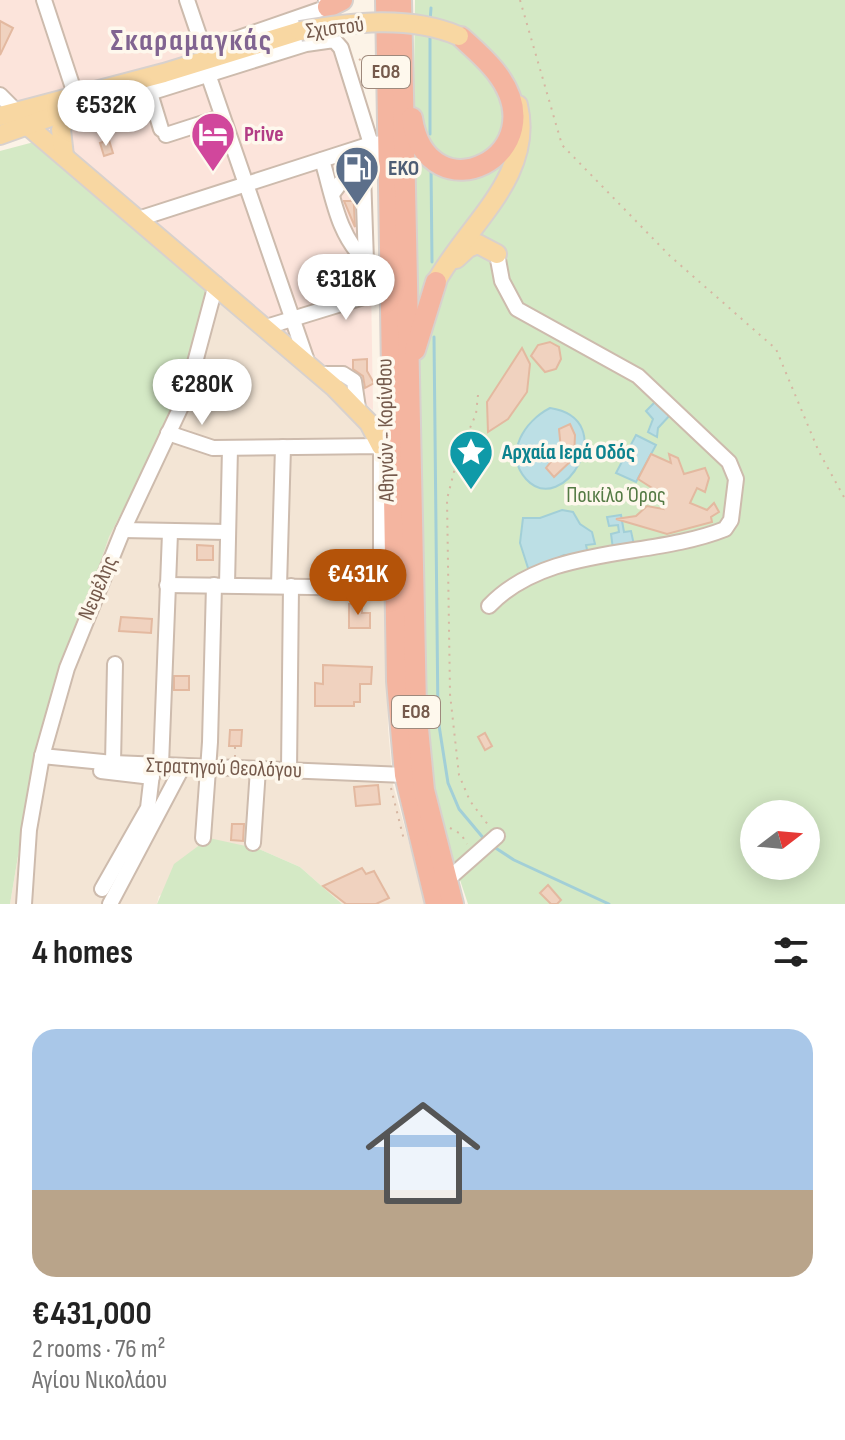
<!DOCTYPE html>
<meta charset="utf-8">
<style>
:root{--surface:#fff;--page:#f6f6f6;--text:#222;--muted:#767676;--line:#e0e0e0;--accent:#b45309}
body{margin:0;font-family:"Sofia Sans Condensed",sans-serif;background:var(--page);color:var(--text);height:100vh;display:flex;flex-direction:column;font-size:30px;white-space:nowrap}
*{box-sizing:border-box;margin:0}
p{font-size:26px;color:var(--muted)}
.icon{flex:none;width:44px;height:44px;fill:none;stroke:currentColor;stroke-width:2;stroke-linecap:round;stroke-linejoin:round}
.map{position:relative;height:904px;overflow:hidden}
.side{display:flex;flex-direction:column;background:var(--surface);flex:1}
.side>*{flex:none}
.needle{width:52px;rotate:74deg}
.tools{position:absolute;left:740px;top:800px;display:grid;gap:16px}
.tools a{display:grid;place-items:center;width:80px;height:80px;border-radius:50%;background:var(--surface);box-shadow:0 4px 20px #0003;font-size:40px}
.price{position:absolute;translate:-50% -68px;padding:0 18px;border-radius:28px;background:#fff;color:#222;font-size:26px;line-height:52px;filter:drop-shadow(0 2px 4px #0008)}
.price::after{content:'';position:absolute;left:50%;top:48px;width:24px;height:18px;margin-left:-12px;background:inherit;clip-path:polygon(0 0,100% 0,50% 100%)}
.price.on{background:var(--accent);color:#fff}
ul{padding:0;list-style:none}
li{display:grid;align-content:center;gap:16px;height:424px;padding:0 32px}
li+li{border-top:2px solid var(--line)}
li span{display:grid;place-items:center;height:248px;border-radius:24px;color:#555}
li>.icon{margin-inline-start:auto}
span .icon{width:144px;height:144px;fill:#fffc;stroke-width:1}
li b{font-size:34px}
h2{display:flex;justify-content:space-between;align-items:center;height:96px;padding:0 32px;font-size:34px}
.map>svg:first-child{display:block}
.residential{fill:#f3e5d5}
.commercial{fill:#fce4db}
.green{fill:#d4e9c5;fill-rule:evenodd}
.water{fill:#bcdfe5;stroke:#a2cfd7;stroke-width:2}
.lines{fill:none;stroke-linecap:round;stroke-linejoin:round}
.stream{stroke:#a2cfd7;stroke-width:3}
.building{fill:#f0d2bf;stroke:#e3b9a0;stroke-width:2}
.minor-casing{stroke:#cdbbad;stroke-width:18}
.major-casing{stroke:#d8d1cd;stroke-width:22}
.highway-casing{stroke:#d8d1cd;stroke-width:24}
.path{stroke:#d6b6a2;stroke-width:2;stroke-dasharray:2 6;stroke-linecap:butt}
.minor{stroke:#fff;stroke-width:14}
.major{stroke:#f8d7a2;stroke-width:18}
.highway{stroke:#f4b5a0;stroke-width:20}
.major-bridge-casing{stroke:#d8d1cd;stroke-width:22;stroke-linecap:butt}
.major-bridge{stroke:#f8d7a2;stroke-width:18}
.labels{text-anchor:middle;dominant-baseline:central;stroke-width:7;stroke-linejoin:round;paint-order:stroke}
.shield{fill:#fef8ed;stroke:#9e897c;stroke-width:2}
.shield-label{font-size:20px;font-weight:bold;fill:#755a4c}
.street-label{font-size:22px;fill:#755a4c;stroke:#fef8ed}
.hotel-label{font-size:22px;font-weight:bold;fill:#b23c85;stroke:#fef8ed;text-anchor:start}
.service-label{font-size:22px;font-weight:bold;fill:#4e5e75;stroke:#fef8ed;text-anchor:start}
.culture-label{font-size:22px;font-weight:bold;fill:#0d838f;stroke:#fef8ed;text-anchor:start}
.park-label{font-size:22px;fill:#547a44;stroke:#fef8ed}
.district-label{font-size:30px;font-weight:bold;letter-spacing:2px;fill:#816491;stroke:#fef8ed}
</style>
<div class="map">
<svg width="845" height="904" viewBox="0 0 845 904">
<rect width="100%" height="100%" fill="#fcf3e7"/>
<polygon class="residential" points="221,295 348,408 384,449 388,728 393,785 426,904 342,904 300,867 259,849 159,896 157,904 10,904 22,832 54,697 88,594 109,537 201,321"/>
<polygon class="commercial" points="0,0 318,0 369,157 373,410 0,95"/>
<g class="green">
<path d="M415,0H845V904H468L429,787L386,509L413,165ZM754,814H806V866H754Z"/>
<polygon points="34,142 205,288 206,294 183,391 109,537 54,697 22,832 10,904 0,904 0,151"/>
<polygon points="209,838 259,849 300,867 342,904 157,904 174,864"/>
</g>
<g class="water">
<polygon points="657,400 671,414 658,428 657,437 648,432 653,419 646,411"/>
<path d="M550,408C623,419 563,520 526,479C503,453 525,421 550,408Z"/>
<polygon points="636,435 656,445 636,482 616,473"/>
<polygon points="562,510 573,512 580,524 592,532 595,544 586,545 588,554 564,555 529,571 520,543 523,518 540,518"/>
<polygon points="621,515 624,532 631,531 634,545 613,549 611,534 619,532 618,525 609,526 607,517"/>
</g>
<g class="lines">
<g class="stream">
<polyline points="430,22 431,8"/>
<polyline points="430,134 430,33"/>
<polyline points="431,166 432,262"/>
<polyline points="434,337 438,719 448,783 459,809 485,840"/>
<polyline points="491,845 514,860 609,904"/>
</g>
</g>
<g class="building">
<polygon points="0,21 13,28 0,55"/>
<polygon points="109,140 113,153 104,156 100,143"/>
<polygon points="353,188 355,227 344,201 351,201"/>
<polygon points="550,342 559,347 561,359 556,369 545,372 531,356 538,345"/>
<polygon points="522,348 530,364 527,392 508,419 488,432 487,402"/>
<polygon points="367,359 367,371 374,383 365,388 363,376 353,369 353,360"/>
<polygon points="570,424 575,435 574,458 554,477 546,468 561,449 559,429"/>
<polygon points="651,454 671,463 669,454 678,458 684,474 705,468 709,478 705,492 697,488 690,503 707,510 714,503 719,512 711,517 712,522 667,534 616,519 636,516 647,506 663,509 652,488 638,479"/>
<polygon points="197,545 213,546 213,560 197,560"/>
<polygon points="349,604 362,604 362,613 370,613 370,628 349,628"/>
<polygon points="121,617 152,619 151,633 119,631"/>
<polygon points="323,665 372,667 371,684 360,684 360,702 354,702 354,706 315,706 315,683 323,684"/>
<rect x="174" y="676" width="15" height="14"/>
<polygon points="230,730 242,730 241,746 229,746"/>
<polygon points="485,733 492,746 485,750 478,737"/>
<polygon points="378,785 380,804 356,806 354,787"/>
<polygon points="232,824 244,824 243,841 231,840"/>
<polygon points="362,868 366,874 374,871 389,898 376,904 346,904 323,886"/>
<polygon points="548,885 561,900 557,904 551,904 540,893"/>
</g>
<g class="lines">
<g class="minor-casing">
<g id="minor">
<polyline points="44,0 75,94"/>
<polyline points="187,0 204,50 328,7 326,0"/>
<polyline points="208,74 307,361"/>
<polyline points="150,93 161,129"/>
<polyline points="0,95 22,117"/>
<polyline points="143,95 306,44 334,40 341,48 371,144 387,143"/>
<polyline points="166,135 222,117"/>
<path d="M322,160C333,195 337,235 366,261"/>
<polyline points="363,174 366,261 390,281"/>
<polyline points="332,194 341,182 363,174 387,143"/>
<polyline points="138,219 371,144"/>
<polyline points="266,327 390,289"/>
<polyline points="320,374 343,374 354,381 358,408"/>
<polyline points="168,433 213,448 381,446 381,588"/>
<polyline points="123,530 228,532"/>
<polyline points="167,585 390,588"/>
<polyline points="227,585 230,448"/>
<polyline points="279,586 283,447"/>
<path d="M489,606C548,544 650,559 725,529L731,520L736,479L729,462L638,376L517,309L502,281L497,254"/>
<polyline points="42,756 113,763 405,775"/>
<polyline points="113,763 115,664"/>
<polyline points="161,765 170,533"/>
<polyline points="101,771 152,777"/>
<polyline points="289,771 291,586"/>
<polyline points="203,838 210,742 214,585"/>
<polyline points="253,843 258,769"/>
<polyline points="446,881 497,836"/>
<polyline points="102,889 148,808 153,765"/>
<polyline points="24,904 29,830 42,756 67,668 123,530 186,396 216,284"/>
<polyline points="110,904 183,766"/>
</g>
</g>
<g class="major-casing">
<g id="major">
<polyline points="0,116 164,73 300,31"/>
<polyline points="28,126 335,388 369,423 381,446"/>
<polyline points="0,135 129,89"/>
<polyline points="64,156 61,130 66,114"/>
<polyline points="456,259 468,248 478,244 497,254"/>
<path d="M436,282C467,225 535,176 518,105"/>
</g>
</g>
<g class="highway-casing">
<g id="highway">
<polyline points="386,0 397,681 405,775 436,904"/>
<polyline points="401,0 416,708 424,790 453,904"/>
<polyline points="328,7 342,0"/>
<path d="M412,118C428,219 560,155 496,72C486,59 473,48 461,37"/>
<polyline points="415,350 436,282"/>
</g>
</g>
<g class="path">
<polyline points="520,0 562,145 670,256 776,349 819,452 845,499"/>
<polyline points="359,59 373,69"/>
<polyline points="478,395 476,414 458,456 447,499 450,694 459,775 470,801 489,826"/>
<polyline points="235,757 235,746"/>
<polyline points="391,788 404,840"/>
<polyline points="450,828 461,834 467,844"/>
</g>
<use href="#minor" class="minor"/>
<use href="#major" class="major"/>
<use href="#highway" class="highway"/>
<g class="major-bridge-casing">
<path id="major-bridge" d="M300,31C351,22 410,15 459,36"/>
</g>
<use href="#major-bridge" class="major-bridge"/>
</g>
<defs>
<g id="hotel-pin" transform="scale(2.3)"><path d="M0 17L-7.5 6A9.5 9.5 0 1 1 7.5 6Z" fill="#d1479c" stroke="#fef8ed"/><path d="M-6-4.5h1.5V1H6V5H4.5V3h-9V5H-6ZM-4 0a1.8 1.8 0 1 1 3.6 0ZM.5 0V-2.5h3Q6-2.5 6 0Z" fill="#fff"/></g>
<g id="fuel-pin" transform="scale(2.3)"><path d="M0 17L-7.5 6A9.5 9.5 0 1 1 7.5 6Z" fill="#5c6f8a" stroke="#fef8ed"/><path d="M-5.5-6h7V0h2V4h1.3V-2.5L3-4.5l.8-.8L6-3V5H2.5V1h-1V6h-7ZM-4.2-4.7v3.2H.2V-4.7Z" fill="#fff"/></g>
<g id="sight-pin" transform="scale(2.3)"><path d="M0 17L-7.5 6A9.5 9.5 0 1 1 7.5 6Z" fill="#0f9aa8" stroke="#fef8ed"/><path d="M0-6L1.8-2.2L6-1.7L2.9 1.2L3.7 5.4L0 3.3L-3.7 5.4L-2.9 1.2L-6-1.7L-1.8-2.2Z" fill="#fff"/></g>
</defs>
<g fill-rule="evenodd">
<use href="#hotel-pin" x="213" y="134"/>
<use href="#fuel-pin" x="357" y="168"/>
<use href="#sight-pin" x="471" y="452"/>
</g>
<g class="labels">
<g class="shield">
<rect x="362" y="56" width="48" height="32" rx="6"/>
<rect x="392" y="696" width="48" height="32" rx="6"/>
</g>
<g class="shield-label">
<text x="386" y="72">ΕΟ8</text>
<text x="416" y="712">ΕΟ8</text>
</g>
<g class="street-label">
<text transform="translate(335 28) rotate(-7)">Σχιστού</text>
<text transform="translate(386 430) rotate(-91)">Αθηνών - Κορίνθου</text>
<text transform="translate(98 588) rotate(-67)">Νεφέλης</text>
<text transform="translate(224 768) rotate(2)">Στρατηγού Θεολόγου</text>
</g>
<g class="hotel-label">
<text x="244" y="134">Prive</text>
</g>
<g class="service-label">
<text x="388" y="168">EKO</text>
</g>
<g class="culture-label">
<text x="502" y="452">Αρχαία Ιερά Οδός</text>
</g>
<g class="park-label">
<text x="616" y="495">Ποικίλο Όρος</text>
</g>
<g class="district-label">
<text x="192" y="41">Σκαραμαγκάς</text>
</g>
</g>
</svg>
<div class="tools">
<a><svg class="needle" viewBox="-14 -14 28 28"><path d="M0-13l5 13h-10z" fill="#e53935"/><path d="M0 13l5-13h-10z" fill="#767676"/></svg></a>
</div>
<b class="price" style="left:106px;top:148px">€532K</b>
<b class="price" style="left:346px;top:322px">€318K</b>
<b class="price" style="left:202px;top:427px">€280K</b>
<b class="price on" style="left:358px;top:617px">€431K</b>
</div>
<section class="side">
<h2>4 homes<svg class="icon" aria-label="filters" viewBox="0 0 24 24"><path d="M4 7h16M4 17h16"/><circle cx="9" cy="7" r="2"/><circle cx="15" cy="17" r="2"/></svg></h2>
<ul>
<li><span style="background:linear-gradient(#a9c7e8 65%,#b9a48a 0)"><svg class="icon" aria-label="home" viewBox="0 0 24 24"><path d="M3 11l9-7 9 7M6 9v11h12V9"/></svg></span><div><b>€431,000</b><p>2 rooms · 76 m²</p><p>Αγίου Νικολάου</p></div></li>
</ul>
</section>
